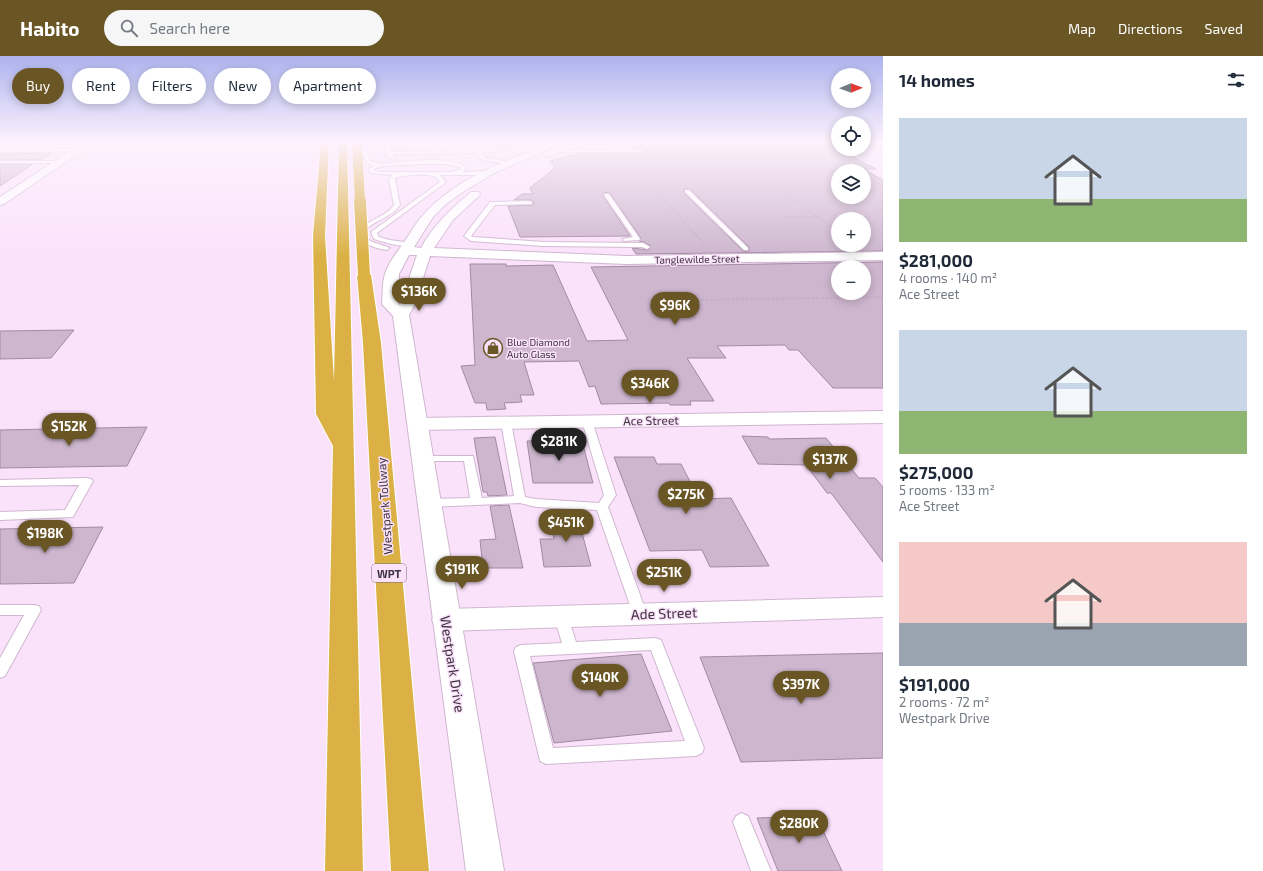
<!DOCTYPE html>
<meta charset="utf-8">
<style>
:root{--surface:#fff;--page:#f6f6f7;--text:#1f2937;--muted:#747a83;--accent:#6a5625}
body{margin:0;font-family:"Exo 2",sans-serif;background:var(--page);color:var(--text);height:100vh;display:flex;flex-direction:column;font-size:15px;white-space:nowrap}
*{box-sizing:border-box;margin:0}
p{font-size:13px;color:var(--muted)}
.icon{flex:none;width:22px;height:22px;fill:none;stroke:currentColor;stroke-width:2;stroke-linecap:round;stroke-linejoin:round}
.map{position:relative;flex:1;overflow:hidden}
.panel{display:flex;flex-direction:column;background:var(--surface);width:380px}
.panel>*{flex:none}
.hud{position:absolute;left:12px;top:12px;width:380px;height:36px;display:flex;gap:8px}
.needle{width:26px;rotate:89deg}
.tools{position:absolute;left:831px;top:12px;display:grid;gap:8px}
.tools a{display:grid;place-items:center;width:40px;height:40px;border-radius:50%;background:var(--surface);box-shadow:0 2px 10px #0003;font-size:20px}
.price{position:absolute;translate:-50% -34px;padding:0 9px;border-radius:14px;background:var(--accent);color:#fff;font-size:13px;line-height:26px;filter:drop-shadow(0 1px 2px #0008)}
.price::after{content:'';position:absolute;left:50%;top:24px;width:12px;height:9px;margin-left:-6px;background:inherit;clip-path:polygon(0 0,100% 0,50% 100%)}
.price.selected{background:#222;color:#fff}
ul{padding:0;list-style:none}
li{display:grid;align-content:center;gap:8px;height:212px;padding:0 16px}
li span{display:grid;place-items:center;height:124px;border-radius:0px;color:#555}
li>.icon{margin-inline-start:auto}
span .icon{width:72px;height:72px;fill:#fffc;stroke-width:1}
li b{font-size:17px}
h2{display:flex;justify-content:space-between;align-items:center;height:48px;padding:0 16px;font-size:17px}
.tag{padding:0 14px;border-radius:18px;background:var(--surface);box-shadow:0 2px 10px #0003;font-size:14px;line-height:36px}
.tag.selected{background:var(--accent);color:#fff}
header{display:flex;align-items:center;gap:24px;box-sizing:border-box;height:56px;padding:0 20px;background:var(--accent);color:#fff}
header strong{font-size:19px}
nav{display:flex;gap:22px;margin-inline-start:auto;font-size:14px}
.search{width:280px;height:36px;background:var(--page);display:flex;align-items:center;gap:10px;box-sizing:border-box;padding:0 14px;border-radius:22px;color:var(--muted);font-size:15px}
main{display:flex;flex:1;min-height:0}
.map>svg:first-child{display:block}
.building{fill:#cdb6ce;stroke:#a28ba2;fill-rule:evenodd}
.lines{fill:none;stroke-linecap:round;stroke-linejoin:round}
.lane-casing{stroke:#cfb7cf;stroke-width:2}
.street-casing{stroke:#cfb7cf;stroke-width:2}
.secondary-casing{stroke:#cfb7cf;stroke-width:2}
.highway-casing{stroke:#fff;stroke-width:2}
.path-far2{stroke:#b09db0;stroke-width:1;stroke-dasharray:0.5 1.5;stroke-linecap:butt}
.path-far1{stroke:#b09db0;stroke-width:1.5;stroke-dasharray:0.5 1.5;stroke-linecap:butt}
.path{stroke:#b09db0;stroke-width:2;stroke-dasharray:0.5 2;stroke-linecap:butt}
.lane{fill:#fff;fill-rule:evenodd}
.street{fill:#fff;fill-rule:evenodd}
.secondary{fill:#fff;fill-rule:evenodd}
.highway{fill:#dbb145;fill-rule:evenodd}
.highway-bridge-far1-casing{stroke:#fff;stroke-width:11;stroke-linecap:butt}
.highway-bridge-casing{stroke:#fff;stroke-width:14;stroke-linecap:butt}
.highway-bridge-far1{stroke:#dbb145;stroke-width:10}
.highway-bridge{stroke:#dbb145;stroke-width:12}
.labels{text-anchor:middle;dominant-baseline:central;stroke-width:3;stroke-linejoin:round;paint-order:stroke}
.far-street-label{font-size:10px;fill:#3d343e;stroke:#fbe2fb}
.far-poi-label{font-size:10px;fill:#3d343e;stroke:#fbe2fb;text-anchor:start}
.shield{fill:#fbe2fb;stroke:#766877;stroke-width:1}
.shield-label{font-size:11px;font-weight:bold;fill:#3d343e}
.street-label{font-size:12px;fill:#3d343e;stroke:#fbe2fb}
.near-street-label{font-size:14px;fill:#3d343e;stroke:#fbe2fb}
</style>
<header>
<strong>Habito</strong>
<div class="search"><svg class="icon" aria-label="search" viewBox="0 0 24 24"><circle cx="10" cy="10" r="6"/><path d="M15 15l6 6"/></svg>Search here</div>
<nav><a>Map</a><a>Directions</a><a>Saved</a></nav>
</header>
<main>
<div class="map">
<svg width="883" height="815" viewBox="0 0 883 815">
<rect width="100%" height="100%" fill="#fbe2fb"/>
<g class="building">
<path d="M627,86H823L876,113H863L883,124V195L636,198L632,192L648,194L651,190L644,186L639,185L641,182L609,136L604,137L603,140L630,180L520,181L508,150L533,149L534,146L531,144H514L522,138H533L530,132L555,112L550,105L577,98H642L645,96L643,93L633,92ZM838,115H864V141H838ZM684,133H690L749,191V195H743L684,137ZM838,163H864V189H838Z"/>
<polygon points="51,97 41,104 0,104 0,98"/>
<polygon points="0,108 33,108 0,130"/>
<path d="M883,206V332H833L798,294H789L785,289L717,290L726,302H687L714,345H690L691,349H670L669,347L601,348L595,330L589,331L579,305L524,306L534,339H520L522,346L504,347L506,353L487,354L486,347H475L461,310L475,309L470,208H506V210L553,209L587,285L628,284L591,211ZM838,211H864V237H838Z"/>
<polygon points="74,274 51,302 0,303 0,275"/>
<polygon points="147,371 127,410 0,412 0,374"/>
<polygon points="742,380 768,381 769,383 826,382 859,422 875,422 883,431 883,506 831,437 827,437 806,409 758,408"/>
<polygon points="495,381 507,439 488,440 487,436 483,436 474,382"/>
<polygon points="527,385 582,385 593,427 533,427"/>
<polygon points="614,401 654,401 657,408 681,408 699,443 731,442 769,510 710,511 702,494 650,495"/>
<polygon points="509,449 523,512 483,512 480,484 496,483 490,450"/>
<polygon points="550,459 585,459 589,477 582,477 591,510 544,511 540,483 554,483"/>
<polygon points="103,471 74,527 0,528 0,473"/>
<polygon points="883,597 883,702 741,706 700,601"/>
<polygon points="641,598 672,675 554,687 533,607"/>
<polygon points="816,760 842,815 778,815 757,762"/>
</g>
<g class="lines">
<g class="lane-casing">
<g id="lane">
<polygon points="63,86 67,86 57,93 74,93 76,94 74,95 0,96 0,94 50,93"/>
<path d="M359,86H363L370,105C379,109 388,107 398,106C418,105 444,101 463,109L465,114L462,116L488,115L491,117L488,119H440L446,126L445,127L377,177L379,181L390,184L411,187L412,188C405,193 383,186 374,183L371,176L440,126C439,124 437,122 435,121C429,117 402,119 395,122L400,149C390,163 373,164 363,177L370,185L390,192L387,194C374,192 364,189 357,177C369,162 385,162 394,149L389,124L392,119L370,117V112L373,110L366,106ZM422,108H446L460,111L461,113L451,116H382L374,115V113L382,110Z"/>
<polygon points="385,86 389,86 391,96 496,94 516,89 514,86 518,86 521,89 496,96 482,97 485,102 509,106 507,108 482,104 479,102 477,97 392,98 395,103 393,104 388,101"/>
<polygon points="554,86 560,86 580,91 578,92"/>
<polygon points="610,86 614,86 619,90 615,91"/>
<polygon points="557,94 642,94 644,95 642,96 555,96"/>
<polygon points="0,105 60,105 62,106 60,107 0,107"/>
<polygon points="685,134 689,134 748,192 748,194 744,194 685,136"/>
<polygon points="605,138 609,138 640,183 639,184 623,185 623,183 633,181 604,139"/>
<polygon points="530,145 532,146 532,148 495,149 471,180 473,181 544,186 643,187 650,191 647,193 642,191 544,190 471,185 464,180 490,146"/>
<polygon points="587,362 592,365 616,439 608,451 647,558 645,562 640,563 635,562 633,558 597,454 536,451 520,447 429,451 425,450 423,447 425,444 429,443 470,442 464,405 419,405 418,403 419,401 423,400 473,400 482,442 514,440 501,366 506,363 511,366 525,441 536,443 599,447 604,439 582,365"/>
<polygon points="87,422 91,423 93,425 73,461 0,464 0,456 65,454 79,429 0,430 0,424"/>
<polygon points="0,549 34,549 39,550 41,554 5,620 0,622 0,602 24,559 0,559"/>
<path d="M561,556L566,557L568,561L576,586L656,582L661,584L704,692L702,697L696,700L546,708L540,705L514,595L516,591L521,589L562,587L554,561L556,557ZM651,594L685,685L553,692L530,600Z"/>
<polygon points="742,757 748,760 771,815 751,815 733,766 736,760"/>
</g>
</g>
<g class="street-casing">
<g id="street">
<polygon points="883,355 883,367 418,374 411,372 408,368 411,364 418,362"/>
<polygon points="883,541 883,561 446,575 436,572 432,564 436,556 446,553"/>
</g>
</g>
<g class="secondary-casing">
<g id="secondary">
<polygon points="89,86 99,86 73,101 4,148 0,149 0,141 67,97"/>
<path d="M554,86H565L494,117L461,137L446,148L433,161L414,191L421,192C433,169 452,152 471,136H479L480,138L479,140L453,164L434,192L626,200L883,196V204L626,208L430,200L415,248L409,259L504,815H466L393,260L382,248C383,238 382,227 385,218C388,207 396,198 402,189C410,178 416,166 425,157C459,120 509,104 554,86ZM409,199H417L400,249L398,247L399,218Z"/>
<polygon points="575,86 586,86 585,88 551,100 545,100 543,98 545,96"/>
</g>
</g>
<g class="highway-casing">
<g id="highway">
<polygon points="321,86 329,86 325,180 334,325 339,86 347,86 363,815 325,815 333,390 316,358 313,180"/>
<polygon points="364,215 369,216 371,219 381,287 429,815 391,815 363,287 357,219 359,216"/>
</g>
</g>
<g class="path-far2">
<polyline points="733,86 742,89"/>
<polyline points="768,86 782,95 808,95"/>
<polyline points="794,86 808,94 828,95 841,101 867,105"/>
<polyline points="823,102 840,114"/>
<polyline points="775,114 808,114 789,102 840,101"/>
<polyline points="808,114 840,115"/>
<polyline points="777,132 796,146"/>
<polyline points="657,136 666,146"/>
</g>
<g class="path-far1">
<polyline points="665,145 705,189"/>
<polyline points="795,145 838,176"/>
<polyline points="782,161 817,161"/>
</g>
<polyline class="path" points="696,244 883,241"/>
<use href="#lane" class="lane"/>
<use href="#street" class="street"/>
<use href="#secondary" class="secondary"/>
<use href="#highway" class="highway"/>
<g class="highway-bridge-far1-casing">
<polyline id="highway-bridge-far1" points="357,86 360,146"/>
</g>
<g class="highway-bridge-casing">
<polyline id="highway-bridge" points="360,145 364,219"/>
</g>
<use href="#highway-bridge-far1" class="highway-bridge-far1"/>
<use href="#highway-bridge" class="highway-bridge"/>
</g>
<linearGradient id="sky" x2="0" y2="1"><stop stop-color="#adb3ee"/><stop offset="0.43" stop-color="#fdf2fd"/><stop offset="1" stop-color="#fdf2fd" stop-opacity="0"/></linearGradient>
<rect width="883" height="200" fill="url(#sky)"/>
<defs>
<g id="shop-ring" transform="scale(1)"><circle r="9.5" fill="#fbe2fb" stroke="#6a5625" stroke-width="1.5"/><path d="M-5-2.5h2.3a2.7 3.5 0 0 1 5.4 0H5L5.5 6h-11ZM-1.5-2.5h3a1.5 2.3 0 0 0-3 0Z" fill="#6a5625"/></g>
</defs>
<g fill-rule="evenodd">
<use href="#shop-ring" x="493" y="292"/>
</g>
<g class="labels">
<g class="far-street-label">
<text transform="translate(697 203) rotate(-1)">Tanglewilde Street</text>
</g>
<g class="far-poi-label">
<text x="507" y="286">Blue Diamond<tspan x="507" dy="12">Auto Glass</tspan></text>
</g>
<rect class="shield" x="372" y="508" width="34" height="18" rx="3"/>
<g class="shield-label">
<text x="389" y="517">WPT</text>
</g>
<g class="street-label">
<text transform="translate(651 364) rotate(-1)">Ace Street</text>
<text transform="translate(384 450) rotate(-94)">Westpark Tollway</text>
</g>
<g class="near-street-label">
<text transform="translate(664 557) rotate(-2)">Ade Street</text>
<text transform="translate(453 608) rotate(81)">Westpark Drive</text>
</g>
</g>
</svg>
<div class="tools">
<a><svg class="needle" viewBox="-14 -14 28 28"><path d="M0-13l5 13h-10z" fill="#e53935"/><path d="M0 13l5-13h-10z" fill="#747a83"/></svg></a>
<a><svg class="icon" aria-label="locate" viewBox="0 0 24 24"><circle cx="12" cy="12" r="6"/><path d="M12 2v4M12 18v4M2 12h4M18 12h4"/></svg></a>
<a><svg class="icon" aria-label="layers" viewBox="0 0 24 24"><path d="M12 4l9 5-9 5-9-5zM3 14l9 5 9-5"/></svg></a>
<a>+</a>
<a>−</a>
</div>
<b class="price" style="left:419px;top:256px">$136K</b>
<b class="price" style="left:675px;top:270px">$96K</b>
<b class="price" style="left:650px;top:348px">$346K</b>
<b class="price" style="left:69px;top:391px">$152K</b>
<b class="price selected" style="left:559px;top:406px">$281K</b>
<b class="price" style="left:830px;top:424px">$137K</b>
<b class="price" style="left:686px;top:459px">$275K</b>
<b class="price" style="left:566px;top:487px">$451K</b>
<b class="price" style="left:45px;top:498px">$198K</b>
<b class="price" style="left:462px;top:534px">$191K</b>
<b class="price" style="left:664px;top:537px">$251K</b>
<b class="price" style="left:600px;top:642px">$140K</b>
<b class="price" style="left:801px;top:649px">$397K</b>
<b class="price" style="left:799px;top:788px">$280K</b>
<div class="hud">
<a class="tag selected">Buy</a>
<a class="tag">Rent</a>
<a class="tag">Filters</a>
<a class="tag">New</a>
<a class="tag">Apartment</a>
</div>
</div>
<section class="panel">
<h2>14 homes<svg class="icon" aria-label="filters" viewBox="0 0 24 24"><path d="M4 7h16M4 17h16"/><circle cx="9" cy="7" r="2"/><circle cx="15" cy="17" r="2"/></svg></h2>
<ul>
<li><span style="background:linear-gradient(#c9d6e8 65%,#8fb573 0)"><svg class="icon" aria-label="home" viewBox="0 0 24 24"><path d="M3 11l9-7 9 7M6 9v11h12V9"/></svg></span><div><b>$281,000</b><p>4 rooms · 140 m²</p><p>Ace Street</p></div></li>
<li><span style="background:linear-gradient(#c9d6e8 65%,#8fb573 0)"><svg class="icon" aria-label="home" viewBox="0 0 24 24"><path d="M3 11l9-7 9 7M6 9v11h12V9"/></svg></span><div><b>$275,000</b><p>5 rooms · 133 m²</p><p>Ace Street</p></div></li>
<li><span style="background:linear-gradient(#f6c9c9 65%,#9aa5b1 0)"><svg class="icon" aria-label="home" viewBox="0 0 24 24"><path d="M3 11l9-7 9 7M6 9v11h12V9"/></svg></span><div><b>$191,000</b><p>2 rooms · 72 m²</p><p>Westpark Drive</p></div></li>
</ul>
</section>
</main>
